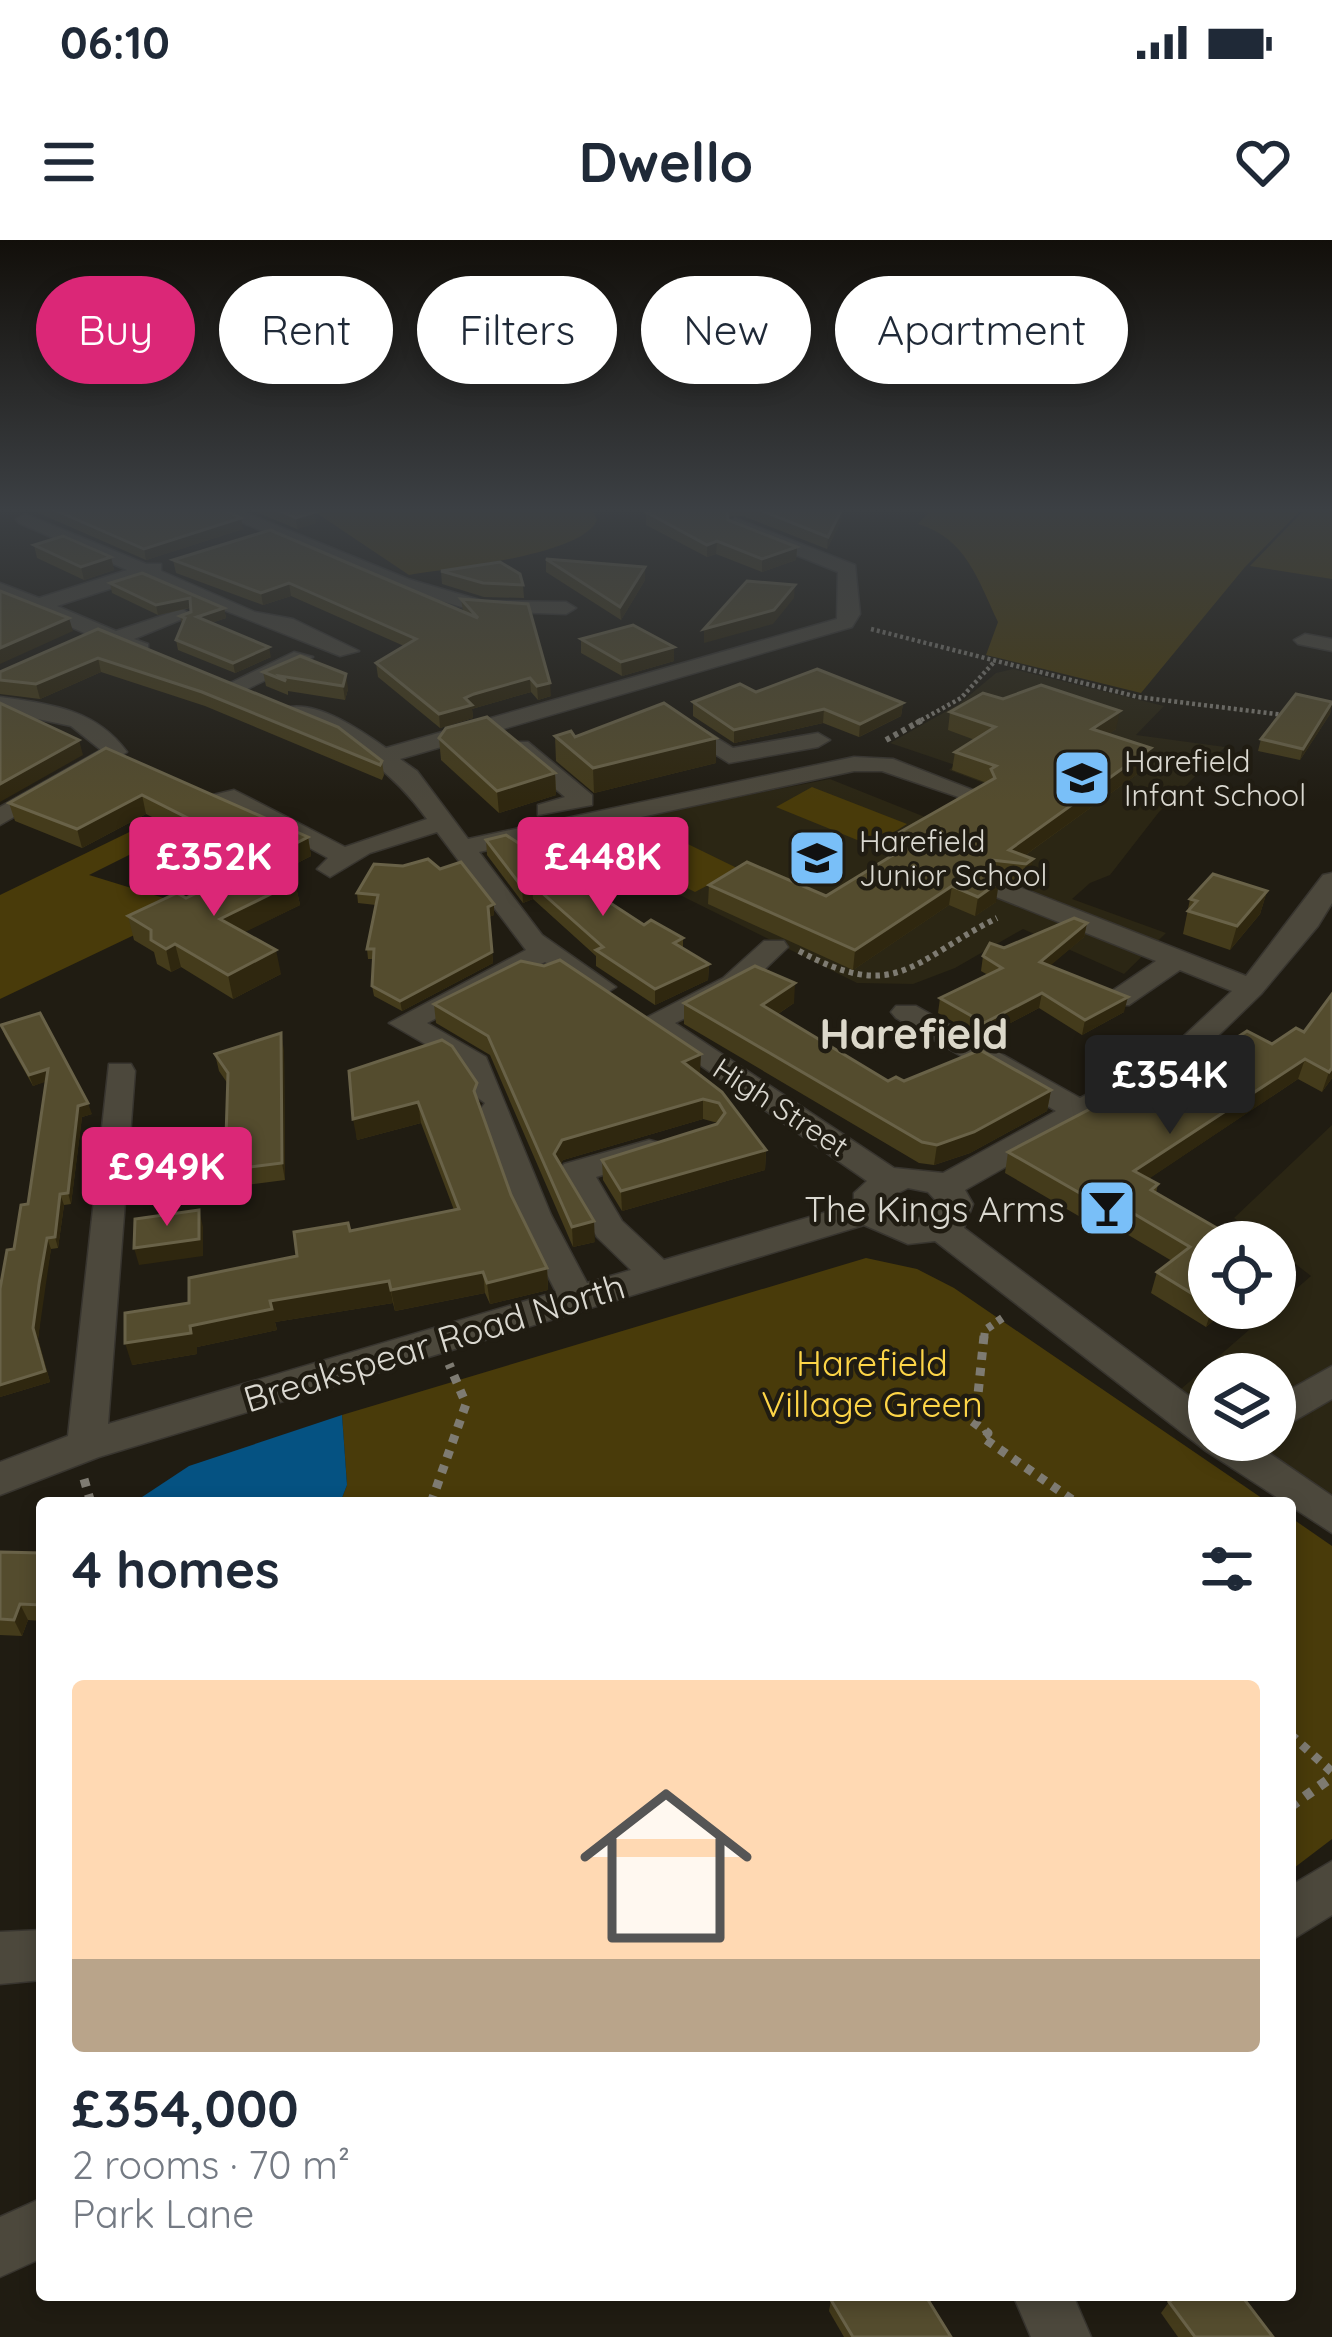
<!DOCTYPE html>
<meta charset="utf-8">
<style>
:root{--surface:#fff;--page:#f2f2f3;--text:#1f2937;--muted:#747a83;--accent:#db2777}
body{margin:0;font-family:Quicksand,sans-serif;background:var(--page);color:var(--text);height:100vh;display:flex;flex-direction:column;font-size:45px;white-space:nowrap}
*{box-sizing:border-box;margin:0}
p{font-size:39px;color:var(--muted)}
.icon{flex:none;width:66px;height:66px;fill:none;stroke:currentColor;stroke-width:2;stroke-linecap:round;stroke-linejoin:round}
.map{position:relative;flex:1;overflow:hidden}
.sheet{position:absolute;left:36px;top:1257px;width:1260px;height:804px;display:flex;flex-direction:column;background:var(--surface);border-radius:12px;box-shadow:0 6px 18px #0003}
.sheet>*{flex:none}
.guide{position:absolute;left:36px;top:36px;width:1260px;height:108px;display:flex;gap:24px}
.buttons{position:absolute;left:1188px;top:981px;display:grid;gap:24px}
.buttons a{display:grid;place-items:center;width:108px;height:108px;border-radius:50%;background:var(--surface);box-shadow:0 6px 18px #0003;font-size:60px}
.price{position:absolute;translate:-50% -102px;padding:0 27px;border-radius:12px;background:var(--accent);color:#fff;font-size:39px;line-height:78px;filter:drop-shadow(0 3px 6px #0008)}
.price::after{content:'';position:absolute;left:50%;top:72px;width:36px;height:27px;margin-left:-18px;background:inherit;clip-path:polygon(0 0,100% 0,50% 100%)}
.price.current{background:#222;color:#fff}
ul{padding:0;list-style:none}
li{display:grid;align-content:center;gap:24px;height:636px;padding:0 36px}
li span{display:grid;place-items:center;height:372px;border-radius:12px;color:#555}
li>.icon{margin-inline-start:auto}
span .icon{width:216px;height:216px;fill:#fffc;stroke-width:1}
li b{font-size:51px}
h2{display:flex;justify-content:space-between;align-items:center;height:144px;padding:0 36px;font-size:51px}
.chip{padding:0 42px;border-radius:54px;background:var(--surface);box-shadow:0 6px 18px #0003;font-size:42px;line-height:108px}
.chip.current{background:var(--accent);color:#fff}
.status{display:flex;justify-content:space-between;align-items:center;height:84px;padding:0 60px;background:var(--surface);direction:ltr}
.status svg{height:33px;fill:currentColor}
header{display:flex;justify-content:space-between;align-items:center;height:156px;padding:0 36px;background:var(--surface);font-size:54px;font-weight:700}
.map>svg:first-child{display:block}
.built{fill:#2b2614}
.green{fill:#493b0a}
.water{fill:#055282}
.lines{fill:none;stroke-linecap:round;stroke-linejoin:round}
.minor-casing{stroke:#38352f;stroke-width:3}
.path-far4{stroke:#7e7b72;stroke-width:4.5;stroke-dasharray:3 3;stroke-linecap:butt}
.path-far3{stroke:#7e7b72;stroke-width:6;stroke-dasharray:4.5 4.5;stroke-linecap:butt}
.path-far2{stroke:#7e7b72;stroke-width:8;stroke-dasharray:6 6;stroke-linecap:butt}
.path-far1{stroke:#7e7b72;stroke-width:9;stroke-dasharray:8 8;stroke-linecap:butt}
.path{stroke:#7e7b72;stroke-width:10;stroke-dasharray:9 9;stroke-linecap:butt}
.minor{fill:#4c483c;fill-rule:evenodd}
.wall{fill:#443b1b}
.shaded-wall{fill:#2f270f}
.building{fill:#544c2e;stroke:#696248;stroke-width:3}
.labels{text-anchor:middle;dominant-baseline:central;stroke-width:9;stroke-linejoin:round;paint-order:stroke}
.far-poi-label{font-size:30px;fill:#dad8d0;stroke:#201c12;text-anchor:start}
.far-street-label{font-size:30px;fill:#dad8d0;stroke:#201c12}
.poi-label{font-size:36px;fill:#dad8d0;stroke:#201c12;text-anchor:end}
.street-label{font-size:36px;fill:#dad8d0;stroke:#201c12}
.park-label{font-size:36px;fill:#fdd547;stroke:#201c12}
.quarter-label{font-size:42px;font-weight:bold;fill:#dcd8ca;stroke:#201c12}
</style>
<div class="status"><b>06:10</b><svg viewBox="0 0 49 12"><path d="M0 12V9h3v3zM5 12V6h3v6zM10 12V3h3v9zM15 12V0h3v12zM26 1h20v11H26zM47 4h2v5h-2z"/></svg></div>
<header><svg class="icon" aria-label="menu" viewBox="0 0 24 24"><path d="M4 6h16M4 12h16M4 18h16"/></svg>Dwello<svg class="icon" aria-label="heart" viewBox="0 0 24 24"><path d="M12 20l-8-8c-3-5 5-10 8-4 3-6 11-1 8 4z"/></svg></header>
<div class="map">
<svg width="1332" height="2097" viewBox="0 0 1332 2097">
<rect width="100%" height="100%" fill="#201c12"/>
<g class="built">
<polygon points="1013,429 1164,466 1136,495 1225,507 1159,572 1110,635 1090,643 1072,659 1166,693 1124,734 1023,689 955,728 913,744 857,743 555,593 830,539 935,581 989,545 949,530 955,525 890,503 959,464 996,433"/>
<polygon points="1332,885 1332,1265 1237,1200 1275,1200 1275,1134 1209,1134 1209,1181 1173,1156 1311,1036 1275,1008 1275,1002 1267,1002 1234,978"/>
</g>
<g class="green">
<path d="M309,268H592L597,280C582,316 449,328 409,335Z"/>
<path d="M905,268L935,269L1303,268L1245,327L1141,453L986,415L998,382C978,340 966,298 918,284L928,273Z"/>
<polygon points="1306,268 1332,268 1332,339 1250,326"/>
<polygon points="812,547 907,584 872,606 776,567"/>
<polygon points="189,563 213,573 89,635 193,667 0,759 0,655"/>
<polygon points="657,589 739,629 695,652 613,611"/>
<polygon points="866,1018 917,1029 954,1048 1269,1263 340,1263 347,1245 342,1175"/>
<polygon points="1290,1277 1332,1306 1332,1599 1290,1631"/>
</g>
<polygon class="water" points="342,1175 347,1245 340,1263 133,1263 189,1226"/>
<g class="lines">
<g class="minor-casing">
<g id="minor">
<polygon points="208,268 234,268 408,339 483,361 566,362 576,368 566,374 475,371 394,347"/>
<polygon points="25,274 146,324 161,324 161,331 255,372 293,379 359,411 340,416 143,338 57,366 116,391 182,369 192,375 134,399 148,404 148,414 107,403 0,356 0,343 39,358 127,330 19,283 16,279"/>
<path d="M735,278L855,325L860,374L852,387L400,519L417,531L468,599L854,517L893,519L988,556L976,563L882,531H854L479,612L542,695L616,747L601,756L545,722L427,783L486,817L551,975L587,1043L631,1030L597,997L559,932L564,924L649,900L661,903L665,910L661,917L596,937L622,981L664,1020L854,964V953L867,941L638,782L723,738L764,701H784L788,707L743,750L675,783L894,928L943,933L1056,871L896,778L891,772L896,766H916L1080,858L1170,809L1232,751L1180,730L1129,765H1109L1104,759L1109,753L1156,721L991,655V643H1009L1246,736L1323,635L1332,633V663L1318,686L1261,754L1192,821L965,950L973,964L964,988L1209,1171V1200H1250L1332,1256V1293L1206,1211L935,1001L908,1004L864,985L99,1217L0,1255V1222L68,1196L109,824H131L135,831L108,1184L556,1052L517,975L480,870L485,863L474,855L458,823L389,783L526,710L437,592L370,613L330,637L317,629L328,618L213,555L234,550L345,607L427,579C390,528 347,500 289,477V467C320,462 362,491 386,508L837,379L838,332L729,288L726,284ZM908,948L928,952L939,964L935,975L908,981L891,971L888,958Z"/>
<polygon points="1305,394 1332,399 1332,411 1298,404 1294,400"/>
<polygon points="294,412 313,417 241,452 222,447"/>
<path d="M0,457C50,464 96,469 127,512L0,585V567L101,510L71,486L0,471Z"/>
<polygon points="675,472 733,508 818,493 830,500 818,507 729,523 667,484 667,474"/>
<polygon points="512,502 528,502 592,555 592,565 538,575 538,565 565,557 512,512"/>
<polygon points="1332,1126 1332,1159 1275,1192 1275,1158"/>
<polygon points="1332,1621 1332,1675 1290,1701 1290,1646"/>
<polygon points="42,1690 42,1740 0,1744 0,1692"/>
<polygon points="42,1958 42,2018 0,2037 0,1977"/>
<polygon points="1013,2055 1073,2055 1091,2097 1031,2097"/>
</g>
</g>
<g class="path-far4">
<polyline points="871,389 1138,457 1284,475"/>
<polyline points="916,483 961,458 995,421"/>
</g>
<g class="path-far3">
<polyline points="886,500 922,480"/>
<path d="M799,711C898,764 911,721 997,678"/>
</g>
<polyline class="path-far2" points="984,1099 985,1090 1004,1077"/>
<g class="path-far1">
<polyline points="984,1096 977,1164 964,1175 988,1193 982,1197 1077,1263"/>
<polyline points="84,1239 91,1263"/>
<polyline points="431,1263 466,1164 449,1124"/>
<polyline points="1290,1494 1332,1532"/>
</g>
<polyline class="path" points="1290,1567 1332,1537"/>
<use href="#minor" class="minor"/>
</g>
<g class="wall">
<polygon points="27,268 220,268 243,289 146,320"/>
<polygon points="247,268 307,268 316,283 297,289"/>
<polygon points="656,268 840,268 842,269 841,281 827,309 743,276 727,277 728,280 797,307 796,320 762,332 716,314 707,317 646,285 646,272"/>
<polygon points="34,305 111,317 114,330 84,340 37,318"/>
<polygon points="546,319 645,340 621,380 546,332"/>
<polygon points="173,320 463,371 461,359 551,456 538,460 531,452 475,468 472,469 473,478 440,488 378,437 376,423 404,406 291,356 263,365 176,333"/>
<polygon points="441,331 523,345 524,358 484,357 442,344"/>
<polygon points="110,343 224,368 226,378 211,383 271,417 235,433 178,410 176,400 182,384 180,376 191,372 190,368 158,375 112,353"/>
<polygon points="98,389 382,521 384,535 382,540 205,466 101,432 40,459 0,454 0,432"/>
<polygon points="581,399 674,421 622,436 581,413"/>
<polygon points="300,416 348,449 345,460 288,451 288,455 266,446 263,432"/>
<polygon points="756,452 903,463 901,476 859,497 823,483 734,503 693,476 693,462"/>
<polygon points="1003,459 1116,489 1108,494 1147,527 1024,616 1030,639 1023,644 996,641 996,662 975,676 949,665 853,730 708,664 709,645 826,656 891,616 893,596 987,543 952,530 955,512 975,500 948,490 950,472"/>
<polygon points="1332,462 1330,474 1300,520 1258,511 1261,499"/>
<polygon points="555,496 716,498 716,523 594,553 556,521"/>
<polygon points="439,498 555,533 556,555 499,573 441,520"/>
<polygon points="106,508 308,597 311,616 278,633 295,642 300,665 244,692 281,734 233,759 181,727 171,732 157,724 154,712 134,700 128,676 186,658 251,627 146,574 82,608 15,581 9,563"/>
<polygon points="486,600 644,685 683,698 683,708 709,724 708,740 655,765 596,726 596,716 533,659 523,663 487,615"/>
<polygon points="374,624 494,675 489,677 493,723 402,771 374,756 372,746 374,719 368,719 367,709 376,665 358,663 357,653"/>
<polygon points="1267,651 1260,674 1230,710 1183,694 1190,659"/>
<polygon points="1087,683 1084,697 1049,726 1124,772 1082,795 1039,768 982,798 938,773 940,758 988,735 981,731 983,716"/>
<polygon points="1332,754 1332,838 1322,852 1298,839 1148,939 1158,944 1156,953 1209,1002 1209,1068 1245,1068 1231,1079 1222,1073 1206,1087 1151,1053 1157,1032 1172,1021 1120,990 1113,996 1005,933 1008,912 1131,866 1304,792"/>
<polygon points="684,763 794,763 778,774 888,841 1051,850 1047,871 970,913 934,925 919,923 684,784"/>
<polygon points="434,764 700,833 699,834 766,910 765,930 622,971 603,940 602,920 718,883 703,879 563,920 560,925 595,1002 573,1007 490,815 436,783"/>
<polygon points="1,785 92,874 82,877 71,964 64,965 58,1008 51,1009 43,1055 38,1099 50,1142 0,1157 0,1049 28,964 46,841 33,846 5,796"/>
<polygon points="284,810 285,940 229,947 225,930 228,844 219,831 215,814"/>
<polygon points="349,831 479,865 511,955 547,1028 548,1050 490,1064 485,1053 395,1071 393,1063 275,1082 277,1090 197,1107 197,1114 132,1125 189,1063 297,1016 350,991 454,970 421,883 357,900"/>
<polygon points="0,1312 42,1313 42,1381 28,1380 22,1396 0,1395"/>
<polygon points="831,2060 951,2097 844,2097 829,2071"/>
<polygon points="1169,2062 1273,2097 1178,2097 1161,2073"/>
</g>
<g class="shaded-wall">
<polygon points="842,269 841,281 827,309 828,297"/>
<polygon points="315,272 316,283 297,289 296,278"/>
<polygon points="241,278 243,289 146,320 144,309"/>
<polygon points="717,301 716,314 707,317 707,305"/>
<polygon points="797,307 796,320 762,332 762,319"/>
<polygon points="111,317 114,330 84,340 81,327"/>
<polygon points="645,327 645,340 621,380 620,367"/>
<polygon points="289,343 291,356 263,365 261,353"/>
<polygon points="795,345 794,358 773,384 704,403 704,389"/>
<polygon points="190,358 192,367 158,375 156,365"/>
<polygon points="224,368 226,378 199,387 197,377"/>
<polygon points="69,378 73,391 0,424 0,408"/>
<polygon points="269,407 271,417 235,433 233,423"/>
<polygon points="674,407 674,421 622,436 621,422"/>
<polygon points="98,418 101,432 40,459 36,444"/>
<polygon points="346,434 348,449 345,460 343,446"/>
<polygon points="530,438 531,452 475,468 472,469 473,478 440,488 439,474 465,458"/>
<polygon points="550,443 551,456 538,460 537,446"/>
<polygon points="903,463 901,476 859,497 860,484"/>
<polygon points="1332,465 1330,474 1300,520 1303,509"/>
<polygon points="824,469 823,483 734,503 734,490"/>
<polygon points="1120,471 1116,489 1089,507 1092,489"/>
<polygon points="716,498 716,523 594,553 593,528"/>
<polygon points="79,500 83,515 0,562 0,544"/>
<polygon points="1151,508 1147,527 1014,623 1009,610"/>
<polygon points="555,533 556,555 499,573 497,551"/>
<polygon points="142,555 146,574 82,608 77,589"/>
<polygon points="308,597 311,616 270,637 267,618"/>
<polygon points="1033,619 1030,639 1023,644 1026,624"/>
<polygon points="295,642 300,665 225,702 220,679"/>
<polygon points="999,642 996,662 975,676 978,657"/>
<polygon points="532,644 533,659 523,663 522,647"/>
<polygon points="952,646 949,665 853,730 855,710"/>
<polygon points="1267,651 1260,674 1230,710 1237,686"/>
<polygon points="494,664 494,675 489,677 488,667"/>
<polygon points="1087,683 1084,697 1037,737 1040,722"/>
<polygon points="175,704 181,727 171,732 166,709"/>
<polygon points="276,710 281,734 233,759 228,735"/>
<polygon points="492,712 493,723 402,771 400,761"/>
<polygon points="709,724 708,740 655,765 655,749"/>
<polygon points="795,743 794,763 761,785 762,765"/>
<polygon points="1042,753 1039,768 982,798 984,783"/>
<polygon points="1128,757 1124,772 1082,795 1085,780"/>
<polygon points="281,793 284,810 285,940 282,923"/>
<polygon points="701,814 700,833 683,842 683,822"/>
<polygon points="1305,819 1298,839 1129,952 1134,931"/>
<polygon points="1332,828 1332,838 1322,852 1329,832"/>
<polygon points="48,829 51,840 33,846 29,835"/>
<polygon points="1051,850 1047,871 970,913 934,925 937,905"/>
<polygon points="703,859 703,879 563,920 555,934 554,914 562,900"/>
<polygon points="418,862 421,883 357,900 353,879"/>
<polygon points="88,863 92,874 82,877 71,964 68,953 78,866"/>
<polygon points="766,910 765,930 622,971 621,951"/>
<polygon points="60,954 64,965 58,1008 55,997"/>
<polygon points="1126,969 1120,990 1113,996 1118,975"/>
<polygon points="199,970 203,987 203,1016 139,1025 134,1008"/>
<polygon points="594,981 595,1002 573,1007 572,987"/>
<polygon points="47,998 51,1009 38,1099 50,1142 0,1157 0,1145 33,1088"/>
<polygon points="547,1028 548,1050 490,1064 487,1043"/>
<polygon points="483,1032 485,1053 395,1071 391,1050"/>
<polygon points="389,1041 393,1063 275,1082 277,1090 197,1107 197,1114 132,1125 125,1103 270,1061"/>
<polygon points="1212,1068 1223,1068 1222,1073 1206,1087"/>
<polygon points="1235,1068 1245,1068 1231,1079"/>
<polygon points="20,1364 28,1380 22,1396 14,1380"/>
</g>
<g class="building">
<polygon points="50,268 220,268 241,278 144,309"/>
<polygon points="273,268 307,268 315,272 296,278"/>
<polygon points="656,268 727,268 728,280 797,307 762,319 717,301 707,305 646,272"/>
<polygon points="755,268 840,268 842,269 828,297"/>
<polygon points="270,290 478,378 461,359 528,364 550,443 537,446 530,438 474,454 465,458 472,465 439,474 376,423 416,399 289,343 261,353 173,320"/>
<polygon points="63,296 111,317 81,327 34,305"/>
<polygon points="546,319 645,327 620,367"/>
<polygon points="500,322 520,334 523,345 483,343 441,331"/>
<polygon points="142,333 224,368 197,377 269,407 233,423 176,400 185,378 180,376 191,372 190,358 156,365 110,343"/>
<polygon points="747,341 795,345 774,370 704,389"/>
<polygon points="0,351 69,378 0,408"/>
<polygon points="633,385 674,407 621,422 581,399"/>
<polygon points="98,389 338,487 382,521 380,525 202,452 98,418 36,444 0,440 0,432"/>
<polygon points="300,416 346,434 343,446 280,436 286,441 263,432"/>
<polygon points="817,429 903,463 860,484 824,469 734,490 693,462 740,444 756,452"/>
<polygon points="1041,445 1120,471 1092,489 1151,508 1009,610 1033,619 1026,624 991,620 990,638 999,642 978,657 952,646 855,710 709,645 747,622 826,656 911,604 893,596 995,538 991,529 996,526 955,512 995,487 950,472 983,453 1003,459"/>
<polygon points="1296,454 1332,462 1303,509 1261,499"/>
<polygon points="0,463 79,500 0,544"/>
<polygon points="664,463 716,498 593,528 555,496 571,491 575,497"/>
<polygon points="487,477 555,533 497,551 439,498 446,488"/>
<polygon points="106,508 308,597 267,618 142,555 77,589 9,563"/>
<polygon points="506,595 644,685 651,680 683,698 674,703 709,724 655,749 596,710 603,707 532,644 522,647 486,600"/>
<polygon points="428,619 440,629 461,622 494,664 488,667 492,712 400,761 372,746 374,709 367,709 378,655 357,653 374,624 403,626"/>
<polygon points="259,623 295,642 220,679 276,710 228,735 175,704 166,709 151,700 151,690 128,676 177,653 186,658"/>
<polygon points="1213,634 1267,651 1237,686 1188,671 1197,661 1190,659"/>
<polygon points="1074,678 1087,683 1040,722 1128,757 1085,780 1042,753 984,783 940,758 1002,728 983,716 990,703 1004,708"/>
<polygon points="560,720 701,814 683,822 722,852 766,910 621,951 602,920 717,884 725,873 719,863 703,859 562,900 554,914 594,981 572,987 488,796 434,764 521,721 544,726"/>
<polygon points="755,726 795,743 762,765 888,841 896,837 904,841 980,810 1051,850 974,892 937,905 922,902 684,763"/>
<polygon points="1332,754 1332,828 1329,832 1305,819 1134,931 1158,944 1151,950 1241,1002 1209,1002 1209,1064 1157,1032 1190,1007 1126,969 1118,975 1008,912 1115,856 1131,866 1247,791 1272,804 1296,788 1304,792"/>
<polygon points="40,773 88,863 78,866 68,953 60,954 55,997 47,998 39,1044 33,1088 45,1131 0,1145 0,1049 7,1010 14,1009 21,965 28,964 48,829 29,835 1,785"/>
<polygon points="281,793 282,923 225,930 228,833 215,814"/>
<polygon points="442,800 452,806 477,843 474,851 511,955 547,1028 487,1043 483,1032 391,1050 389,1041 270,1061 272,1069 190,1086 191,1093 125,1103 125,1073 189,1063 189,1038 297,1016 294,992 348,983 350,991 459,969 418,862 353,879 349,831"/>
<polygon points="199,970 199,999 134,1008 135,979"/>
<polygon points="0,1312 42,1313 41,1365 20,1364 14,1380 0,1379"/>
<polygon points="839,2055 925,2055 951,2097 853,2097 831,2060"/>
<polygon points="1178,2055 1241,2055 1273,2097 1195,2097 1169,2062"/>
</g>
<linearGradient id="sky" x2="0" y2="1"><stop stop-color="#120f0a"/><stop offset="0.48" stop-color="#3c4044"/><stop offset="1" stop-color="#3c4044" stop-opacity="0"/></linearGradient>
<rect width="1332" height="562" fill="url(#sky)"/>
<defs>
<g id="school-square" transform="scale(3)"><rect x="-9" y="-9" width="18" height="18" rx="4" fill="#79bff8" stroke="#201c12"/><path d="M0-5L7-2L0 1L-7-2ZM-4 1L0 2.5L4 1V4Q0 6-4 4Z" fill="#111"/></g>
<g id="bar-square" transform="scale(3)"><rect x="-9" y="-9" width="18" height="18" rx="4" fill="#79bff8" stroke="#201c12"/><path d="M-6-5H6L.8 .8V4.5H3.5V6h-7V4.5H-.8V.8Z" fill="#111"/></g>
</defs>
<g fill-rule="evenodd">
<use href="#school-square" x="1082" y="538"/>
<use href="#school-square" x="817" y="618"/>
<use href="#bar-square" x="1107" y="968"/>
</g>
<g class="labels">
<g class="far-poi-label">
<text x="1124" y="521">Harefield<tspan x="1124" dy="34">Infant School</tspan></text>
<text x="859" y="601">Harefield<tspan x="859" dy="34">Junior School</tspan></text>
</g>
<g class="far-street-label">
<text transform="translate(781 867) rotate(33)">High Street</text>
</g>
<g class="poi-label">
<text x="1065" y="968">The Kings Arms</text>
</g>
<g class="street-label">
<text transform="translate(434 1102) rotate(-17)">Breakspear Road North</text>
</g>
<g class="park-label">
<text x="872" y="1122">Harefield<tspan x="872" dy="41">Village Green</tspan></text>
</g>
<g class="quarter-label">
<text x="914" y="793">Harefield</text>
</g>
</g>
</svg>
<div class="buttons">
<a><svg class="icon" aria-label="locate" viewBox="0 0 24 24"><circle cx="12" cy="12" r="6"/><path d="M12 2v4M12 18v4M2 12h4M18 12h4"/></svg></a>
<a><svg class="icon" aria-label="layers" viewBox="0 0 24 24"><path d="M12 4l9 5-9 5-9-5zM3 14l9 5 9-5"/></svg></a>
</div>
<b class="price" style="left:214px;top:679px">£352K</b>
<b class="price" style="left:603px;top:679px">£448K</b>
<b class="price current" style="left:1170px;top:897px">£354K</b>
<b class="price" style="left:167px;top:989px">£949K</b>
<div class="guide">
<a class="chip current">Buy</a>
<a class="chip">Rent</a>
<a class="chip">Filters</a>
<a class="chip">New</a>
<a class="chip">Apartment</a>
</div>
<section class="sheet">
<h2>4 homes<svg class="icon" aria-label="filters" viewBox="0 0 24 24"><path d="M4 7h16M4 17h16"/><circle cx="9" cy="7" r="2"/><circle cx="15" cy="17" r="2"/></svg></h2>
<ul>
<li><span style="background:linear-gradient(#ffd9b3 75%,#b9a48a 0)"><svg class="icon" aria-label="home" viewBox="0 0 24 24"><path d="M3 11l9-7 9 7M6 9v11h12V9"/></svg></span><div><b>£354,000</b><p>2 rooms · 70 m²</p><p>Park Lane</p></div></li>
</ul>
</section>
</div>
